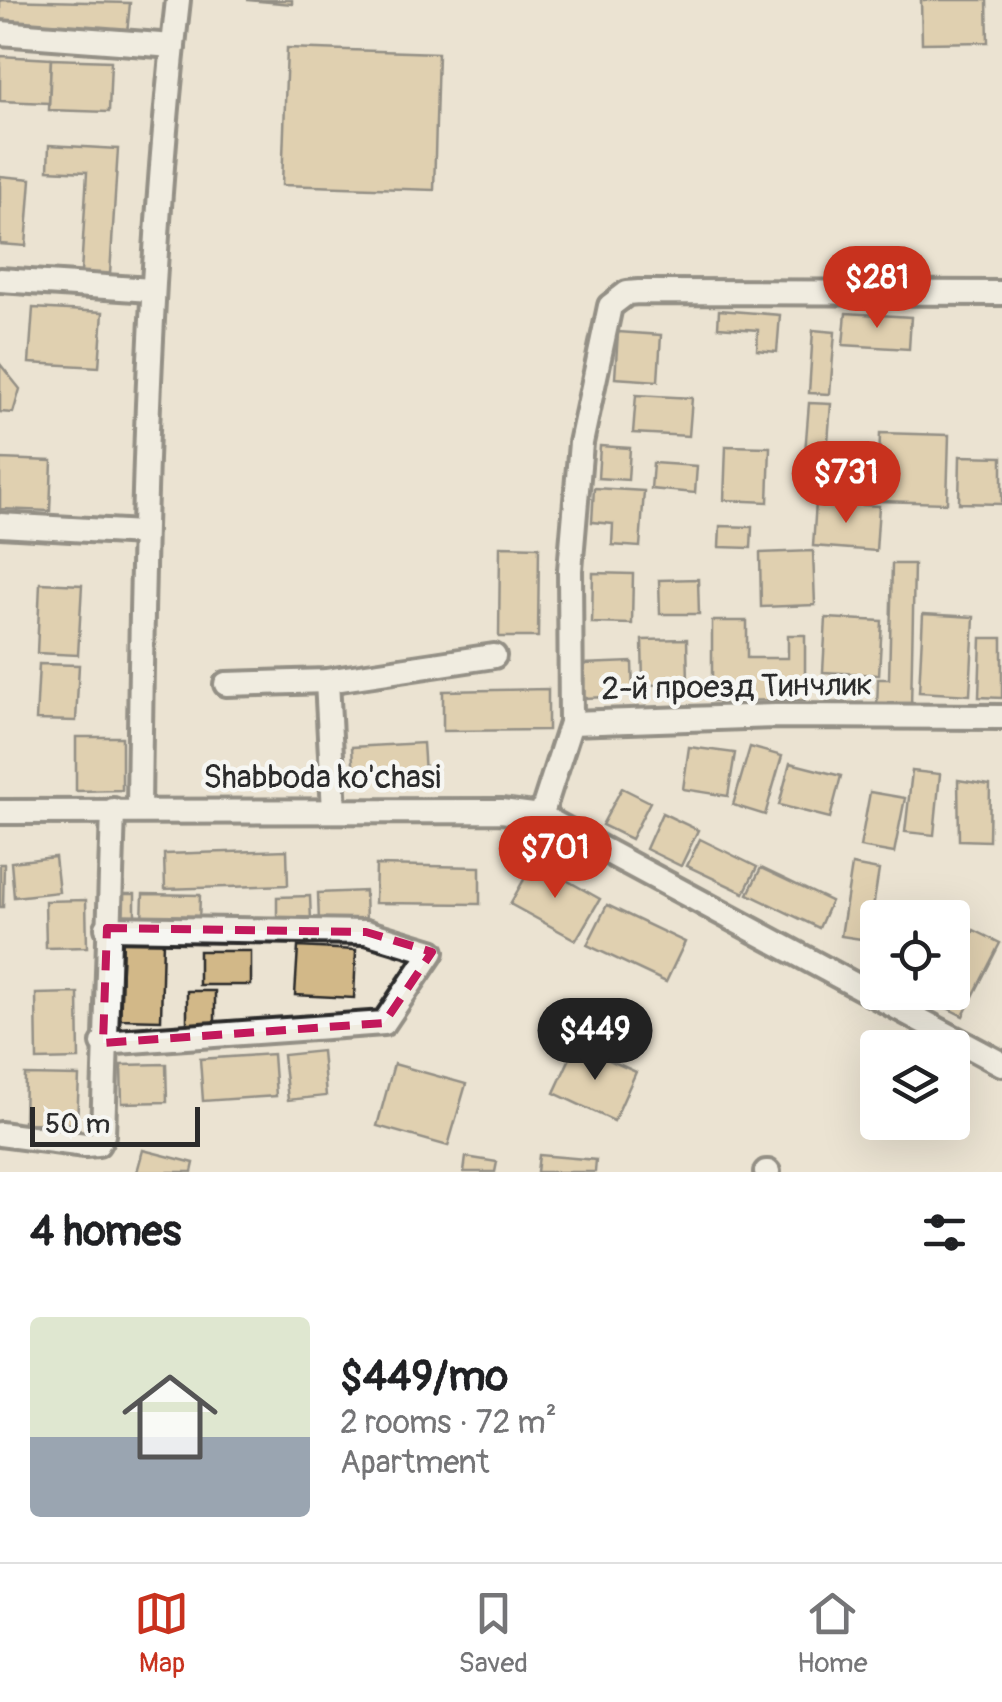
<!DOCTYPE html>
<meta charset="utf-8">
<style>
:root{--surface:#fff;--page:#f6f6f6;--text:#202124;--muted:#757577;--line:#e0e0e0;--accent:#c8321e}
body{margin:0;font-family:Pangolin,sans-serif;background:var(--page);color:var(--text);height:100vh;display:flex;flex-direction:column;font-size:38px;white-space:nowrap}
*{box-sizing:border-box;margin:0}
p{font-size:32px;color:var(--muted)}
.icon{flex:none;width:55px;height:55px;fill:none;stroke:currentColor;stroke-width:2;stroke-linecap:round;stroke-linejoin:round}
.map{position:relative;height:1172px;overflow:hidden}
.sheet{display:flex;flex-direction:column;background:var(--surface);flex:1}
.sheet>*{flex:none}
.tools{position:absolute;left:860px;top:900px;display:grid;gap:20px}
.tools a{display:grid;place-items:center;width:110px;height:110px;border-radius:10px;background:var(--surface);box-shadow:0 10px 40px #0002;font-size:50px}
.scale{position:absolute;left:30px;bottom:25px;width:170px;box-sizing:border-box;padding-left:10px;border:5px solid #2b2b2b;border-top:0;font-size:28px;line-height:35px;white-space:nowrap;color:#2b2b2b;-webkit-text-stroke:8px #f6f6f2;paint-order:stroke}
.price{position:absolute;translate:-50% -85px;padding:0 22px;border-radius:35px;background:var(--accent);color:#fff;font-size:32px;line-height:65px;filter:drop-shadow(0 2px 5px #0008)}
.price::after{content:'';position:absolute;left:50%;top:60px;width:30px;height:22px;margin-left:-15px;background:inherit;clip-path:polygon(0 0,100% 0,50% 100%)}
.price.current{background:#222;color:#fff}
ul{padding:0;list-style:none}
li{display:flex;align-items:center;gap:30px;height:250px;padding:0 30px}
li+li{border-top:2px solid var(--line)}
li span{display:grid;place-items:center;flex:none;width:280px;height:200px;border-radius:10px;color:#555}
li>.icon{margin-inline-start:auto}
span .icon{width:120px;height:120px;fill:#fffc;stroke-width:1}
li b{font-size:42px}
h2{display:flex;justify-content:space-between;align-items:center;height:120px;padding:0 30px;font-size:42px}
.dock{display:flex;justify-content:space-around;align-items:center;height:140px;border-top:2px solid var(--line);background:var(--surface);font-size:28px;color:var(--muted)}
.dock a{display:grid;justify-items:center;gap:5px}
.dock .current{color:var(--accent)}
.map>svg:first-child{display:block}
.building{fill:#d2b888;stroke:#2b2b2b;stroke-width:2.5}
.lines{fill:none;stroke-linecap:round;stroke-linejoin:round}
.minor-casing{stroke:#2b2b2b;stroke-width:30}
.minor{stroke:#f6f6f2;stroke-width:22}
.marked{fill:none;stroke:#c2185b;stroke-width:8;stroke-dasharray:20 12;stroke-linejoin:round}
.labels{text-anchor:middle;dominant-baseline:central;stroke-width:9;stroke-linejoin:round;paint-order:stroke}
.street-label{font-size:32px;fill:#2b2b2b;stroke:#f6f6f2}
</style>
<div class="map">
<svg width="1002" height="1172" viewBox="0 0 1002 1172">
<rect width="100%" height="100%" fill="#ebe3d2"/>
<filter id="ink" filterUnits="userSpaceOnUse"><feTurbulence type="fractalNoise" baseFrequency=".01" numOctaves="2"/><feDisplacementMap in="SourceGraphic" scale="20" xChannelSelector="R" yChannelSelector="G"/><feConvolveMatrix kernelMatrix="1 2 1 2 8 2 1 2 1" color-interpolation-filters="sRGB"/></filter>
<g filter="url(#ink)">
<g class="building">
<polygon points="0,0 130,3 127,34 0,23"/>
<polygon points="247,0 292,0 292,4"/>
<polygon points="921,0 987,0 988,42 922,43"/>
<polygon points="287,48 438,53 434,190 282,185"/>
<polygon points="0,56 51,59 49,103 0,101"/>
<polygon points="51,59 111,61 109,112 49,110"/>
<polygon points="49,145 118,149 110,274 81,273 87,172 48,170"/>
<polygon points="0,176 31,179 26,246 0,244"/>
<polygon points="33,308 103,312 99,367 29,363"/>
<polygon points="719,310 780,315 777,352 757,350 758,330 718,327"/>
<polygon points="846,313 911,317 909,349 843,345"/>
<polygon points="813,330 835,332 830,394 809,393"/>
<polygon points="618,332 661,335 658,381 615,378"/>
<polygon points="0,364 20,389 13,413 0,412"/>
<polygon points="636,395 692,398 689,436 633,433"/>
<polygon points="809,403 831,404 826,467 804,465"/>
<polygon points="880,433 949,435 947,503 878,501"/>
<polygon points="600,446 630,448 628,480 598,478"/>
<polygon points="726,446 770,447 768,502 724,500"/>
<polygon points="960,456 1002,457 1002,504 959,503"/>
<polygon points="0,459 52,461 50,511 0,509"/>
<polygon points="653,463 697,466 695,493 651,489"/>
<polygon points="594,488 644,491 640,547 612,545 613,524 592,522"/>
<polygon points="816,502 879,506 876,551 813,546"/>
<polygon points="720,526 752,527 751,548 719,547"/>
<polygon points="500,546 539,547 538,637 499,637"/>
<polygon points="813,551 815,605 761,607 760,553"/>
<polygon points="892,564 914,564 911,708 877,708 878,679 889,679"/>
<polygon points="593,573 633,574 632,624 592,623"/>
<polygon points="698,579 699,614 660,614 659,580"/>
<polygon points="40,583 82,585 78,655 37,653"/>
<polygon points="923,614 974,617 970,695 919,692"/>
<polygon points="826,618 882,621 879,675 823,672"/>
<polygon points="712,621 747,621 747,658 788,658 788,635 805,635 805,700 712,701"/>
<polygon points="981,638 1002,638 1002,698 979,697"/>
<polygon points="687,639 688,684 643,685 642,640"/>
<polygon points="632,662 633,696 584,698 583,664"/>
<polygon points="39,664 79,665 76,721 36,720"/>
<polygon points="548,689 548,730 443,731 443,691"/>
<polygon points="76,737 122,737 122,790 76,791"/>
<polygon points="423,743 425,773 354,777 352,747"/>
<polygon points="689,747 735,753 728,796 683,789"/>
<polygon points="750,747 782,756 765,815 733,805"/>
<polygon points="790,763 841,776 830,818 779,805"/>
<polygon points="912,771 940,774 934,835 905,832"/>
<polygon points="958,780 990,785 989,841 959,840"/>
<polygon points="622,788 650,802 631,839 602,825"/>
<polygon points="870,792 905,798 894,853 860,847"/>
<polygon points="662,813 698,830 681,866 646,849"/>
<polygon points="700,839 757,867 744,893 687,866"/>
<polygon points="287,850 288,885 165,889 164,854"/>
<polygon points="55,857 59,892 14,897 11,862"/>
<polygon points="534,862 600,899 576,940 510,904"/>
<polygon points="0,864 4,864 3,907 0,907"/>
<polygon points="376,865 480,867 480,904 375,903"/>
<polygon points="852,865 879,870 868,940 841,936"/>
<polygon points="761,868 831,901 819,928 748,894"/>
<polygon points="365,891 366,922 319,924 318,893"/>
<polygon points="114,894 135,894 135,922 113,921"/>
<polygon points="143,894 200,895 199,923 142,922"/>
<polygon points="310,896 311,921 277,922 277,897"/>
<polygon points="86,900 87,947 46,948 45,901"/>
<polygon points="607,905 685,942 666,982 587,945"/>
<polygon points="974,930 1000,943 963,1016 937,1003 942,992 952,992 952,972"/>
<polygon points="123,938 163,939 161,1020 120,1019"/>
<polygon points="298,947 356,950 354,998 295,995"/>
<rect x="199" y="951" width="52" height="34"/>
<rect x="187" y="991" width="28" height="37"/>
<polygon points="78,993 79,1059 37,1060 36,994"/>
<polygon points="576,1045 636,1072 614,1121 554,1093"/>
<polygon points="322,1051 326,1096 288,1100 283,1055"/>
<polygon points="273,1054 276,1096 203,1101 200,1059"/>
<polygon points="166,1064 167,1102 122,1103 121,1065"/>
<polygon points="394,1064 466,1084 448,1146 377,1126"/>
<polygon points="25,1075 79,1076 77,1124 24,1123"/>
<polygon points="143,1150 194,1163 192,1172 137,1172"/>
<polygon points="539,1155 596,1160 595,1172 537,1172"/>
<polygon points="466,1157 497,1162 495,1172 464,1172"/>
</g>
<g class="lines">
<g class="minor-casing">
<g id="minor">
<polyline points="0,33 173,46"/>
<polyline points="0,280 151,290"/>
<polyline points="0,525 142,533"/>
<polyline points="327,681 334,811"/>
<polyline points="226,684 327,681 494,656"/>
<polyline points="571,723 570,570 581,443 610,306 627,293 639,292 1002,293"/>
<path d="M139,811C142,539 147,270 178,0"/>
<polyline points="0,812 501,811 541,816 1002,1064"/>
<polyline points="541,816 571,723 776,716 1002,717"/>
<polyline points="103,1043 384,1023 432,952 366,932 107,928"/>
<polyline points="0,1134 85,1145 98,1144 103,1135 113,810"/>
<polyline points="766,1172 768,1172"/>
</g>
</g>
<use href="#minor" class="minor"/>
</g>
</g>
<path d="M0 0H1002V1172H0ZM107,928L366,932L432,952L384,1023L103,1043Z" fill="#ebe3d2" fill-opacity=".55" fill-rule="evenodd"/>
<path class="marked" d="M107,928L366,932L432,952L384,1023L103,1043Z"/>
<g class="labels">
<g class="street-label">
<text transform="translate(737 687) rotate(-1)">2-й проезд Тинчлик</text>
<text x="322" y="778">Shabboda ko'chasi</text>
</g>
</g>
</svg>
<div class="tools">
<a><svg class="icon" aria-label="locate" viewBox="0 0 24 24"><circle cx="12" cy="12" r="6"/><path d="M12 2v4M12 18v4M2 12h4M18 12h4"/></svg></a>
<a><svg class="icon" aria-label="layers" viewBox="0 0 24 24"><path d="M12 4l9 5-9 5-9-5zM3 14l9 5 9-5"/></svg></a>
</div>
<div class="scale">50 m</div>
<b class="price" style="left:877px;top:331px">$281</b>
<b class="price" style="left:846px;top:526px">$731</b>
<b class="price" style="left:555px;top:901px">$701</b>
<b class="price current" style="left:595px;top:1083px">$449</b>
</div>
<section class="sheet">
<h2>4 homes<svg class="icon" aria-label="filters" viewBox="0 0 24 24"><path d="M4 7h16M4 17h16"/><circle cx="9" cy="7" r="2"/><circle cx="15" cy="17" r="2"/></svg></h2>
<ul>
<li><span style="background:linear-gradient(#dfe7d0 60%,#9aa5b1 0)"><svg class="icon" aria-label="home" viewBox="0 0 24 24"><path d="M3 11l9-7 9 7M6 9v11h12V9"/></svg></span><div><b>$449/mo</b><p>2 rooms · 72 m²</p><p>Apartment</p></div></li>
</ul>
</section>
<nav class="dock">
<a class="current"><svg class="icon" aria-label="map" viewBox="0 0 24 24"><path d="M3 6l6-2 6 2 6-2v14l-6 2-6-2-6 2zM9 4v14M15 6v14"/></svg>Map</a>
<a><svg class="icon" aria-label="saved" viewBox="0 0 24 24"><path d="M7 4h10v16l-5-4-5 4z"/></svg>Saved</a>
<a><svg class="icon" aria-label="home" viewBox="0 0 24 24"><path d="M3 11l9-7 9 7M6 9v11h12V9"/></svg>Home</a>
</nav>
